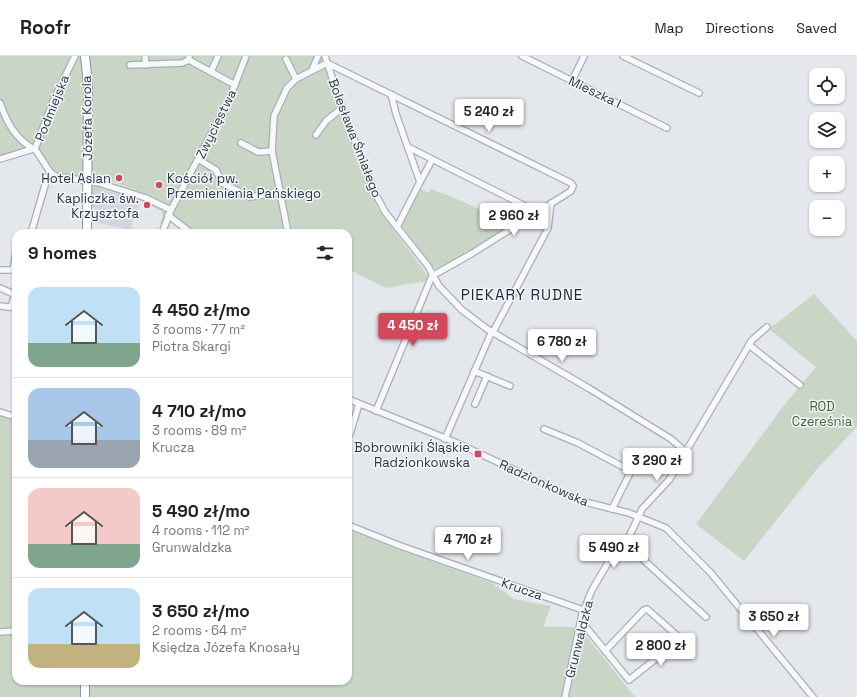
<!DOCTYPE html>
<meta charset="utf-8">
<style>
:root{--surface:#fff;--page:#f6f6f6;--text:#222;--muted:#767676;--line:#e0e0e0;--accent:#d1495b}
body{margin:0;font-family:"Space Grotesk",sans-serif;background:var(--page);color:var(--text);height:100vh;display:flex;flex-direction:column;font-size:15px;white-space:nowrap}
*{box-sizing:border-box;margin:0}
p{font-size:13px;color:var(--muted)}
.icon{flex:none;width:22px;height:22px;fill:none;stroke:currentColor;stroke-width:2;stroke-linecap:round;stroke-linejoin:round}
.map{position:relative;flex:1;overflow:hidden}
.side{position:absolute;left:12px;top:173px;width:340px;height:456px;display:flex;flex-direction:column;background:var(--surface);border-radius:12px;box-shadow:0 1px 3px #0004}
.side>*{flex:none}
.fabs{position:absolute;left:809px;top:12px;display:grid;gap:8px}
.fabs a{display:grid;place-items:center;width:36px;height:36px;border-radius:8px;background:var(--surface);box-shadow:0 1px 3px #0004;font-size:20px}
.price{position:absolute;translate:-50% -34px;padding:0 9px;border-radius:4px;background:#fff;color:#222;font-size:13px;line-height:26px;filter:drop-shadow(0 1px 2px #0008)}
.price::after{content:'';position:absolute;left:50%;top:24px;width:12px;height:9px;margin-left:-6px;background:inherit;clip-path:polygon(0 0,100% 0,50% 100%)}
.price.selected{background:var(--accent);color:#fff}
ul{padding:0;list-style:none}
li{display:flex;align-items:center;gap:12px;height:100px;padding:0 16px}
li+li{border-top:1px solid var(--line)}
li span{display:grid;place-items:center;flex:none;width:112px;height:80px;border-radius:12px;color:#555}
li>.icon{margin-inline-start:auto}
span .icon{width:48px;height:48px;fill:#fffc;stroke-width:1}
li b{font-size:17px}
h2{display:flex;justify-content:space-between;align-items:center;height:48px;padding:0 16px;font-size:17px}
header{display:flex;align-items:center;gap:24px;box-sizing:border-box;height:56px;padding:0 20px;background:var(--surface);border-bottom:1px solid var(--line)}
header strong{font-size:19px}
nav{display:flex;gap:22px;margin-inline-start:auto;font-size:14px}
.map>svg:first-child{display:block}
.built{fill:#d2d6de}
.green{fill:#c9d6c5}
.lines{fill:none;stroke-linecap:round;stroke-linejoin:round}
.minor-casing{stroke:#a9aeb7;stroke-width:8}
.highway-casing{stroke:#8b94a3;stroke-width:10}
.minor{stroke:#f7f8fa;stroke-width:5.5}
.highway{stroke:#fff;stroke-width:8}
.poi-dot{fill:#d1495b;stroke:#f4f6f9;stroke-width:1.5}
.labels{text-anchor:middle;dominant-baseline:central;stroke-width:3;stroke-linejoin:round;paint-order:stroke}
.street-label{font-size:13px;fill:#2b3445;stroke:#f4f6f9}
.poi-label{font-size:13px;fill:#2b3445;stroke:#f4f6f9;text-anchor:end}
.park-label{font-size:13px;fill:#3f6138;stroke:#f4f6f9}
.quarter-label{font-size:15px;letter-spacing:1px;fill:#1d2536;stroke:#f4f6f9}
</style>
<header>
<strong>Roofr</strong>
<nav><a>Map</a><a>Directions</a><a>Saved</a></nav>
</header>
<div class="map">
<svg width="857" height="641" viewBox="0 0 857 641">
<rect width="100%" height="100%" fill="#e4e7ec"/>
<polygon class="built" points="103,133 141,145 130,174 95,166 95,151 97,151 96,136"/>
<g class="green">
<polygon points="0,0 321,0 363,118 378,153 431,224 386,232 348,213 348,177 192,177 170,161 163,167 160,167 163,159 161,157 162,155 150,150 149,153 145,152 147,145 153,147 143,137 90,117 80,122 54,119 36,88 0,101"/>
<polygon points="94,129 103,133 96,137 97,151 92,151 92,130"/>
<path d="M419,132L429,137L431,133C459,143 485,155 511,171L438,213L434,212L401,169Z"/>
<polygon points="814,238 857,285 857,371 817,413 744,505 696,468 785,348 816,311 769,273"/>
<polygon points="0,355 16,362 16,625 348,625 348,474 392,491 492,527 514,543 551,550 543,571 579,571 635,641 0,641"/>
</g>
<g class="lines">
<g class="minor-casing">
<g id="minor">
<polyline points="145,0 146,9"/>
<polyline points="189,0 189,4 235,29"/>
<polyline points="325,0 342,52 375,137 385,156 428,210 439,230 462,254 487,273 590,333 671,383 686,396"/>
<polyline points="522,0 667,72"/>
<polyline points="623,0 699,37"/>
<polyline points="286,3 296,23"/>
<polyline points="327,7 571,127 573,130 571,135 471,198 432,220 376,355"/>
<polyline points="130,9 182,7 189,4"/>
<polyline points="312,14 318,0"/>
<polyline points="211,16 218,0"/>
<polyline points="572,25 584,0"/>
<polyline points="391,38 396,58 420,126 397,171"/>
<path d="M0,47C7,66 14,81 32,92"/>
<polyline points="316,79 326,65 342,52"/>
<polyline points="241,87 258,96 272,95"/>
<polyline points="408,91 537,156"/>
<polyline points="35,93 50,116 55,120 99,127 146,142 171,154"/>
<polyline points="35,93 54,43 75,0"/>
<polyline points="0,103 33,93"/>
<polyline points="198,103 216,114 222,127 250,141 281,136"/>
<polyline points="420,126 432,104"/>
<polyline points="168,159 191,177"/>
<polyline points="31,177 48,119 50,116"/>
<polyline points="162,177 171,154 229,44 246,0"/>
<polyline points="288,177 272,95 274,60 287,32 296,23 327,7"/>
<polyline points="0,214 13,214 16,196"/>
<polyline points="0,232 16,239"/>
<polyline points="0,250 16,252"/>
<polyline points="11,251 15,238"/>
<polyline points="493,276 548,172 551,147"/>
<polyline points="749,289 800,329"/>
<polyline points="474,315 510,330"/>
<polyline points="348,343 457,387 581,445 629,457 666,472 710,516 813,641"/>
<polyline points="475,348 487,320"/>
<polyline points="0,356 16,361"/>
<polyline points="544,373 578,387 631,415 612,453"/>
<polyline points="348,380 350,378 359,348"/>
<polyline points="445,383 492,275"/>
<polyline points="348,469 398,489 583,554"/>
<polyline points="624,486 706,561"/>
<polyline points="581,565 629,624 681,583 647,553 644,554 605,595"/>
<polyline points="0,576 16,575"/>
<polyline points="565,641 582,558 592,534 609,505 629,481 642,453 669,424 752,284 767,271"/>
</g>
</g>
<g class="highway-casing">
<g id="highway">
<polyline points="85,0 88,28 87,177"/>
<polyline points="85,641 85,625"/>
</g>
</g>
<use href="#minor" class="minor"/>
<use href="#highway" class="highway"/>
</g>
<g class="poi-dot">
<circle cx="119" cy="122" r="4"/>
<circle cx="159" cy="129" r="4"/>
<circle cx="147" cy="149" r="4"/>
<rect x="474" y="394" width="8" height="8" rx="2"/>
</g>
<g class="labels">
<g class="street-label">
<text transform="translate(595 36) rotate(26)">Mieszka I</text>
<text transform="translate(52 52) rotate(-68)">Podmiejska</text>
<text transform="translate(87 62) rotate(-91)">Józefa Korola</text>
<text transform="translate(216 68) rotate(-64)">Zwycięstwa</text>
<text transform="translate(355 82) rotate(69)">Bolesława Śmiałego</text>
<text transform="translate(544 427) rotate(24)">Radzionkowska</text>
<text transform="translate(522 533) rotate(19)">Krucza</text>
<text transform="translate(579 583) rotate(-76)">Grunwaldzka</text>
</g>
<g class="poi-label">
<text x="111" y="122">Hotel Aslan</text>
<text x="167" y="122" text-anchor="start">Kościół pw.<tspan x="167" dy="15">Przemienienia Pańskiego</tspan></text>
<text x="139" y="142">Kapliczka św.<tspan x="139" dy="15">Krzysztofa</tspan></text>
<text x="470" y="391">Bobrowniki Śląskie<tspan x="470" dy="15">Radzionkowska</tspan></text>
</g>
<g class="park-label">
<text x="822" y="350">ROD<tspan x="822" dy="15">Czereśnia</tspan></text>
</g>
<g class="quarter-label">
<text x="522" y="238">PIEKARY RUDNE</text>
</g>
</g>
</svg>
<div class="fabs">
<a><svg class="icon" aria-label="locate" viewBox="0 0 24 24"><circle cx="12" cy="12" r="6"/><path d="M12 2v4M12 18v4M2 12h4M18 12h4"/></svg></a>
<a><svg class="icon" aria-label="layers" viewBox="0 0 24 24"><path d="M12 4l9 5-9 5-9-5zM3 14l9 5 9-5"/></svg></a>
<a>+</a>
<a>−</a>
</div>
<b class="price" style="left:489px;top:77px">5 240 zł</b>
<b class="price" style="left:514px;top:181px">2 960 zł</b>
<b class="price selected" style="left:413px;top:291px">4 450 zł</b>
<b class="price" style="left:562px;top:307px">6 780 zł</b>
<b class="price" style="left:657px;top:426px">3 290 zł</b>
<b class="price" style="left:468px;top:505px">4 710 zł</b>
<b class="price" style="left:614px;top:513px">5 490 zł</b>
<b class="price" style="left:774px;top:582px">3 650 zł</b>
<b class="price" style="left:661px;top:611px">2 800 zł</b>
<section class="side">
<h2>9 homes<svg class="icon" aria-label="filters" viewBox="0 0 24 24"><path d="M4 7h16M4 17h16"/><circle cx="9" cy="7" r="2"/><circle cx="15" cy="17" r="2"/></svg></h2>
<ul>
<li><span style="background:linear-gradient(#bfe0f5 70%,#7fa58c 0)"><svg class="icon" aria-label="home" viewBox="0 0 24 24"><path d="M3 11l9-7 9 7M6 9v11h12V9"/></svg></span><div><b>4 450 zł/mo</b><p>3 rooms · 77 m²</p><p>Piotra Skargi</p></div></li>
<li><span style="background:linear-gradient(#a9c7e8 65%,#9aa5b1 0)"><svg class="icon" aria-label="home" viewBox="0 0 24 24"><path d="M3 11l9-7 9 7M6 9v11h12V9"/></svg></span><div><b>4 710 zł/mo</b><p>3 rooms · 89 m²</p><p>Krucza</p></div></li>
<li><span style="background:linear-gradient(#f6c9c9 70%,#7fa58c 0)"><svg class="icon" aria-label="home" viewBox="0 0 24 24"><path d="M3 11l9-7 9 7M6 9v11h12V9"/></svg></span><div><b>5 490 zł/mo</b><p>4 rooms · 112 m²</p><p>Grunwaldzka</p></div></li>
<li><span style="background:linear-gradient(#bfe0f5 70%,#c2b280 0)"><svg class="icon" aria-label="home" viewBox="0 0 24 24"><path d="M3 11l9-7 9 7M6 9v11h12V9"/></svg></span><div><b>3 650 zł/mo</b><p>2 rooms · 64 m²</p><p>Księdza Józefa Knosały</p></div></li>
</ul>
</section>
</div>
